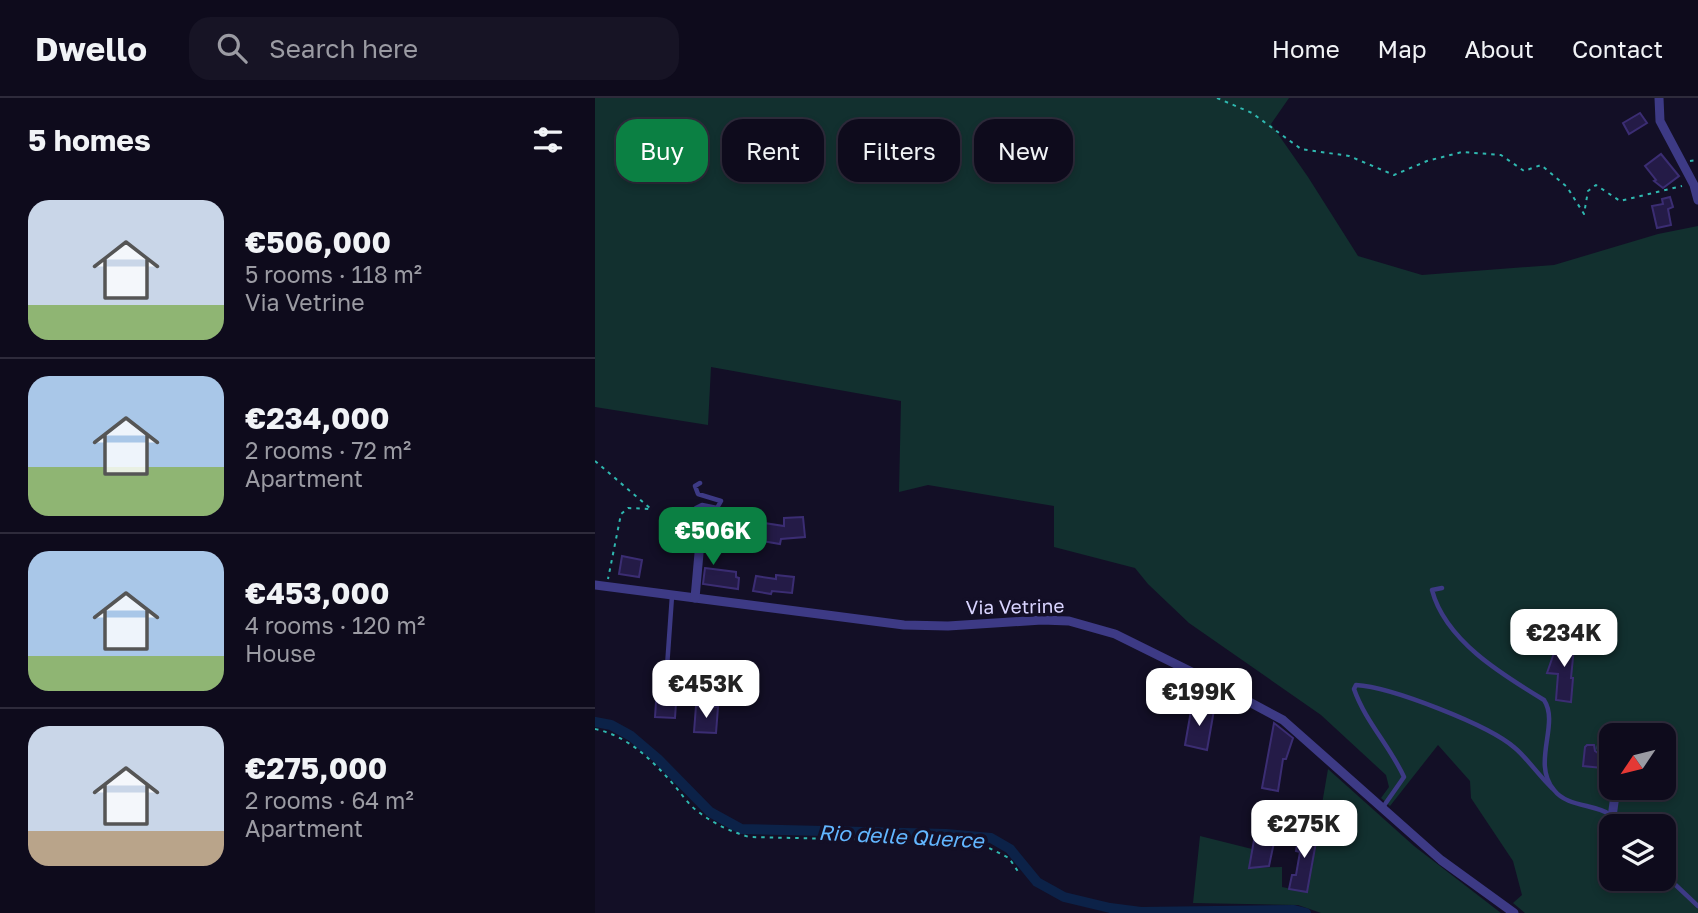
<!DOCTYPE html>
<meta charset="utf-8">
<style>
:root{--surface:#0e0b1c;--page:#171425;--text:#f1f3f6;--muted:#9b9ba3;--line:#2e2b3b;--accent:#0b8043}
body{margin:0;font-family:"Golos Text",sans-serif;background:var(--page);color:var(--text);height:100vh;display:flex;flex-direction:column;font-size:26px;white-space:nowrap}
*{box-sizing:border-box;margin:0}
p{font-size:23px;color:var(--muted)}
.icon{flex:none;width:38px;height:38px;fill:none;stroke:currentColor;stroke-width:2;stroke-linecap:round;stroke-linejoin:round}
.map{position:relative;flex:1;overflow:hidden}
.drawer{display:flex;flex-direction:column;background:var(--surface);width:595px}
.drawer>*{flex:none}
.top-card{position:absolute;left:21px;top:21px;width:665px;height:63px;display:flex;gap:14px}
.needle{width:46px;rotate:235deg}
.buttons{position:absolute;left:1004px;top:625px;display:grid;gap:14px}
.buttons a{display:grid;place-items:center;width:77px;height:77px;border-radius:14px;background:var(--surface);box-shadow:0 4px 10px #0003,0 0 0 2px var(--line);font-size:35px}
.price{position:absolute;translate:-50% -60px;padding:0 16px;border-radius:14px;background:#fff;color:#222;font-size:23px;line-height:46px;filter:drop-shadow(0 2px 4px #0008)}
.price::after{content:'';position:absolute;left:50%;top:42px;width:21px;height:16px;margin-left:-10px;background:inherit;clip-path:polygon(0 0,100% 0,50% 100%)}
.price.selected{background:var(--accent);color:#fff}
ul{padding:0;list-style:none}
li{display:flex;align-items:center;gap:21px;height:175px;padding:0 28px}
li+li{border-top:2px solid var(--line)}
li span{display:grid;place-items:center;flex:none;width:196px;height:140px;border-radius:21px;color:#555}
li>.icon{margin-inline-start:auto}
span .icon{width:84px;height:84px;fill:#fffc;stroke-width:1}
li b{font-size:30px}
h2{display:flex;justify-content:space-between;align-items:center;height:84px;padding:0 28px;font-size:30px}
.chip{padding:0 24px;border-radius:21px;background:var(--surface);box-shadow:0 4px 10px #0003,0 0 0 2px var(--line);font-size:24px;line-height:63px}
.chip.selected{background:var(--accent);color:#fff}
header{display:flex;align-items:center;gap:42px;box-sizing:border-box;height:98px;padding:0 35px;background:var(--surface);border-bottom:2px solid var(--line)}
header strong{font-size:33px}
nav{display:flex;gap:38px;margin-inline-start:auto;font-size:24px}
.search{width:490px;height:63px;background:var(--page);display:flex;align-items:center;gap:18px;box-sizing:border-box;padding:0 24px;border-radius:21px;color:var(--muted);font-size:26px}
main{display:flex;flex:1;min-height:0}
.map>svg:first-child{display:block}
.green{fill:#12302f;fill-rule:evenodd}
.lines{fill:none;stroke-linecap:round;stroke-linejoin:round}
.canal{stroke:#0c2248;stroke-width:10}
.building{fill:#241b47;stroke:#3b2d73;stroke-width:2}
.path{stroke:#2fb8b0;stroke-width:2;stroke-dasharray:3.5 5;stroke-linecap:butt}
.lane{stroke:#3d3a85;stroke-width:4.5}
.street{stroke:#3d3a85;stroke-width:9}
.labels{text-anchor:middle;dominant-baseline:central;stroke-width:7;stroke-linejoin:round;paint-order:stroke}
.street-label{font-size:19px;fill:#d9d4ff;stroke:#130f26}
.water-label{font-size:21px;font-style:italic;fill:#62b6ff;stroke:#130f26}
</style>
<header>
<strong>Dwello</strong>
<div class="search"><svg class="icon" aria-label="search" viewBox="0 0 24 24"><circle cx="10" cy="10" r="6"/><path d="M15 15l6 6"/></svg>Search here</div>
<nav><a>Home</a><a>Map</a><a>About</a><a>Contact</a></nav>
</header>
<main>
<section class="drawer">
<h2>5 homes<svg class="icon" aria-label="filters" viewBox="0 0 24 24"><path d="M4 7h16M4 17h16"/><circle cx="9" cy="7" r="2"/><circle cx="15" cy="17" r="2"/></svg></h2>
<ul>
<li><span style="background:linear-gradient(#c9d6e8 75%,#8fb573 0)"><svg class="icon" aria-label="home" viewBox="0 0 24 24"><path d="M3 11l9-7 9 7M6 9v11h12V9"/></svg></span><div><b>€506,000</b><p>5 rooms · 118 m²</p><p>Via Vetrine</p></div></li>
<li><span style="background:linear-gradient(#a9c7e8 65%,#8fb573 0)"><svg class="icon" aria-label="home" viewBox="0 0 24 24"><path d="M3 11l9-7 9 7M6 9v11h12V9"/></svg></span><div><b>€234,000</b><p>2 rooms · 72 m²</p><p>Apartment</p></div></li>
<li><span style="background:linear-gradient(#a9c7e8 75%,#8fb573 0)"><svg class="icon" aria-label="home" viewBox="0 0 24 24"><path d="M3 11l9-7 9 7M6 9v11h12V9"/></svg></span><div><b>€453,000</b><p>4 rooms · 120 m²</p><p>House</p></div></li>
<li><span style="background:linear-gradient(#c9d6e8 75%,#b9a48a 0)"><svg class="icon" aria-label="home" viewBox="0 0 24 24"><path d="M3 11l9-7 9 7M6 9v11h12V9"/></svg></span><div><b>€275,000</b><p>2 rooms · 64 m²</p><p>Apartment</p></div></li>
</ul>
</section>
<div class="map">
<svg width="1103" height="815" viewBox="0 0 1103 815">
<rect width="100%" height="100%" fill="#130f26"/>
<g class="green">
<path d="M0,0H694L676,26L713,79L763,158L827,177L959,167L1063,136L1103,128V815H930L918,805L927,797L918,763L876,700L875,683L843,647L795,708L786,700L794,689L791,677L726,617L594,525L553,486L540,470L459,449V408L333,387L304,394L306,303L116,269L113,327L0,309ZM1017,637H1069V690H1017ZM1017,728H1069V780H1017Z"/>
<polygon points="733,671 819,748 906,815 726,815 703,807 598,805 605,738 657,751 654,770 687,769 687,789 712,794"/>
</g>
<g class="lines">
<polyline class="canal" points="0,624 16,627 36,638 63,661 115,714 146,731 351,736 396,740 415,751 442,784 469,799 515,810 546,814 699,812 711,815"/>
</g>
<g class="building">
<polygon points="1045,15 1052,25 1034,36 1028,25"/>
<polygon points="1066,56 1084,78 1068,90 1059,83 1061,82 1050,68"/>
<polygon points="1075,99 1078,109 1073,111 1076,127 1062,130 1057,108 1068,106 1067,101"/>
<polygon points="208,419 210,439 186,441 185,446 167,443 169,425 189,428 189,420"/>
<polygon points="27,458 47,462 44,479 24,476"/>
<polygon points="110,470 141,474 141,479 144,480 143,491 108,486"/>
<polygon points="181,477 199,479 197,495 177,493 176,496 158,493 161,478 181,481"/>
<polygon points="971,539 980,539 976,580 978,580 976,604 961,602 963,576 952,575 959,555"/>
<polygon points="62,589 82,590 80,620 60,619"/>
<polygon points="597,607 619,612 612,652 590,647"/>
<polygon points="101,608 123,609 121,635 99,634"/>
<polygon points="679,625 698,640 691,661 688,661 683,693 667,690"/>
<polygon points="992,647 999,647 1000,653 1006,657 1017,651 1017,671 988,668 990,649"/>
<polygon points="705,730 723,733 712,794 694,791 697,777 701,777 705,754 701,753"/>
<polygon points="661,731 681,735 674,768 654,770"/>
</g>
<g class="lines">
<g class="path">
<polyline points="622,0 657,15 706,51 754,58 799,77 832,63 867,54 906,57 929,73 946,67 972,89 989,116 993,93 1001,87 1025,103 1087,88"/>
<polyline points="1095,63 1103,62"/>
<polyline points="0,363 56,411 33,410 26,416 13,481"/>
<path d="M0,631C33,638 57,662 79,687C86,695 92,705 101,712C117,725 134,733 154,739L382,744L414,760L424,775"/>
</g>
<g class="lane">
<polyline points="105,385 100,388 103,396 126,403 122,410 107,407 101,410 106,419 124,424 125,430"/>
<path d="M847,490L837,492C850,542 906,576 949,602C965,626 936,665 959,692C972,709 999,706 1014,716C1019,719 1022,724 1026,728"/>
<polyline points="72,569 77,498"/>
<path d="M788,709L809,679C795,648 770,623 759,591L761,587C796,589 894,627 920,650C932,660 944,678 957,690"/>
<polyline points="1069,776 1103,808"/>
</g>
<g class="street">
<polyline points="1064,0 1065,23 1099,87 1103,102"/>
<polyline points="0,487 309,527 353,528 447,522 474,523 520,536 617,584 688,622 846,762 919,815"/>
<polyline points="100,500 106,433 113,430 131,432"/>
<polyline points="1006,650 1007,644 1016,644 1017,640"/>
<polyline points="1017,719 1021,690"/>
</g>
</g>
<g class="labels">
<g class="street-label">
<text transform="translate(420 508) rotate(-1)">Via Vetrine</text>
</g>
<g class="water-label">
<text transform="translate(306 738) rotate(3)">Rio delle Querce</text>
</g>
</g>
</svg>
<div class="buttons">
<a><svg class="needle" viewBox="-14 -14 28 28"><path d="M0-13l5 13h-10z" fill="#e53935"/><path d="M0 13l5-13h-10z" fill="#9b9ba3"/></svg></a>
<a><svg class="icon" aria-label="layers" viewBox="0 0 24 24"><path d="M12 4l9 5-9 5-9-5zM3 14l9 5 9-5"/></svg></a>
</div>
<b class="price selected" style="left:118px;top:469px">€506K</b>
<b class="price" style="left:969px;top:571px">€234K</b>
<b class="price" style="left:111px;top:622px">€453K</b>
<b class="price" style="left:604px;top:630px">€199K</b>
<b class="price" style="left:709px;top:762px">€275K</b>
<div class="top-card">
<a class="chip selected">Buy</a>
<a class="chip">Rent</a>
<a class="chip">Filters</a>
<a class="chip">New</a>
</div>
</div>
</main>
